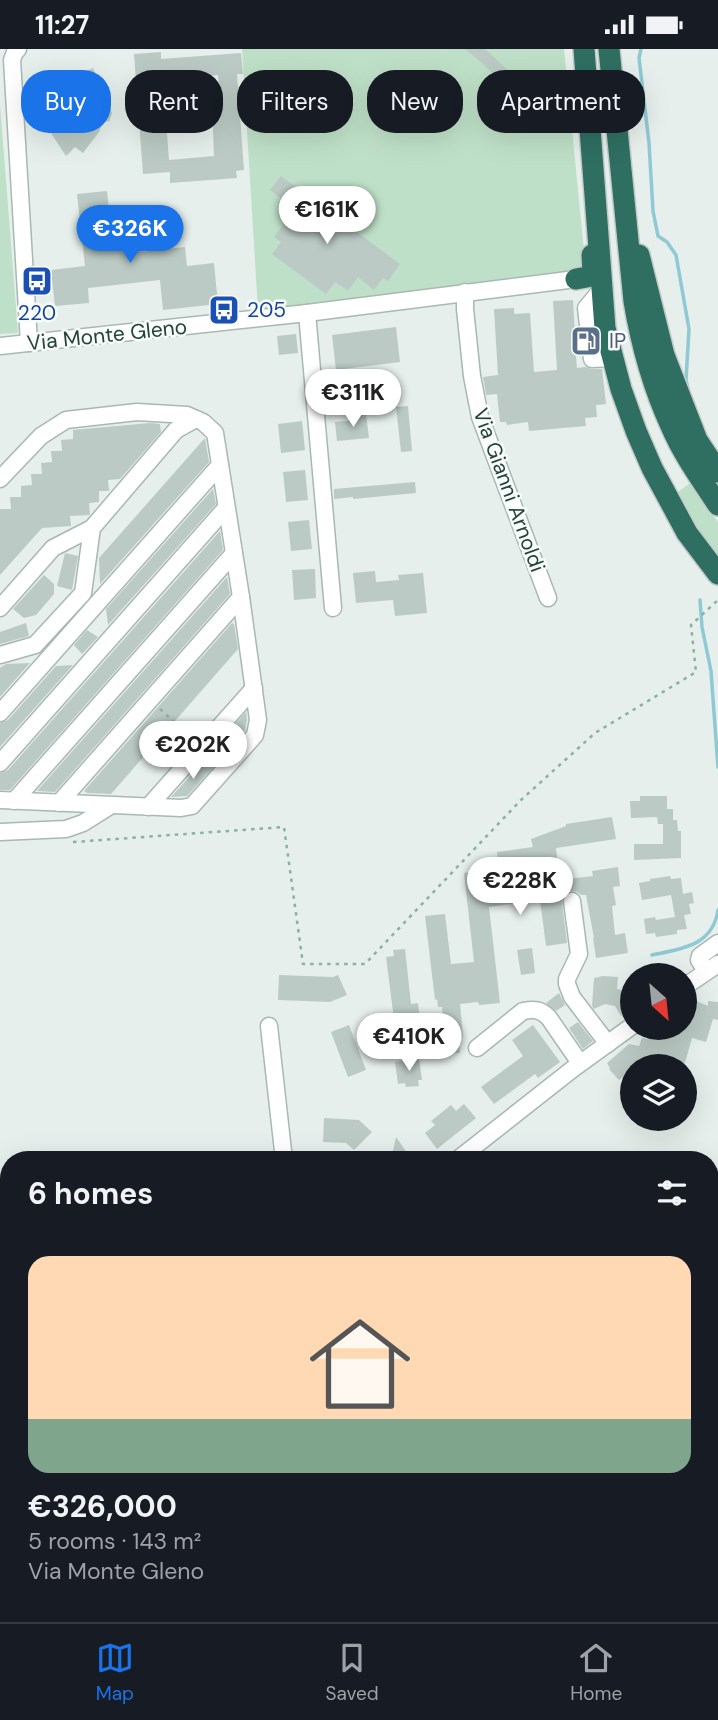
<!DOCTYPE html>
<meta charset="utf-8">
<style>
:root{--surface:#171b24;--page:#242831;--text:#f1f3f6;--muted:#9ea1a6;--line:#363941;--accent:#1a73e8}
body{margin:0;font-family:"DM Sans",sans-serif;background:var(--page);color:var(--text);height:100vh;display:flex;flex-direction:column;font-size:26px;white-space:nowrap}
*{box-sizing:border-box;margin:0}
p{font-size:23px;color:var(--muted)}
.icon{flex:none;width:38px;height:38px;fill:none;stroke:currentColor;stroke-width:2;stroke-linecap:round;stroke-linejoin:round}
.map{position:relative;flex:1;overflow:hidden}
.sheet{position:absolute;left:0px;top:1102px;width:719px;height:471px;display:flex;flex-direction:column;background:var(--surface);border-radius:28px 28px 0 0;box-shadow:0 7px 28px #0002}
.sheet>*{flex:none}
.banner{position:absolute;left:21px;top:21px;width:677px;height:63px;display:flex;gap:14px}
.needle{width:46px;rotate:153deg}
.tools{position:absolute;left:620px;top:914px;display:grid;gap:14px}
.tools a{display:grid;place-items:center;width:77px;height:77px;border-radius:50%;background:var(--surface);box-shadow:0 7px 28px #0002;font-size:35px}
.price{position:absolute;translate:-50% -60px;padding:0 16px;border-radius:24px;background:#fff;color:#222;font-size:23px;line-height:46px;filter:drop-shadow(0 2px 4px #0008)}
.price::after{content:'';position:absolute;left:50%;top:42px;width:21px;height:16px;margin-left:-10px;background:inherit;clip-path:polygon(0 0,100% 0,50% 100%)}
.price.active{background:var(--accent);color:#fff}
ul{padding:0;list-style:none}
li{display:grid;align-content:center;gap:14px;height:371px;padding:0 28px}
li+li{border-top:2px solid var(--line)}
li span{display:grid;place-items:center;height:217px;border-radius:21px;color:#555}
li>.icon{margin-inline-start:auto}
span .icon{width:126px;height:126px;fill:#fffc;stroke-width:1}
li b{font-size:30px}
h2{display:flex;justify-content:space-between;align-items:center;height:84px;padding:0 28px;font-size:30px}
.tag{padding:0 24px;border-radius:28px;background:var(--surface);box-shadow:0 7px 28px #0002;font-size:24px;line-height:63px}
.tag.active{background:var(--accent);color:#fff}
.status{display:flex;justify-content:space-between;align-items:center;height:49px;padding:0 35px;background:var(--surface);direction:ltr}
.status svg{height:19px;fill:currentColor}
.menu{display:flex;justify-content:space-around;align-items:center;height:98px;border-top:2px solid var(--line);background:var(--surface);font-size:19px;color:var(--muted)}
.menu a{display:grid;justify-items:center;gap:4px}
.menu .active{color:var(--accent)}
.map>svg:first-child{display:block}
.green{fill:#bfe0c8}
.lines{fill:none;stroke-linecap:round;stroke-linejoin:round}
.stream{stroke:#8ec9d4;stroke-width:3.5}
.building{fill:#bbcac4;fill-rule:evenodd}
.minor-casing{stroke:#a8b8b2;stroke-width:19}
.highway-casing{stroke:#c2cac8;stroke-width:24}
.path{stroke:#86b3a5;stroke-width:2.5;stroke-dasharray:3.5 5;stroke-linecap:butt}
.minor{stroke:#fff;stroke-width:16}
.highway{stroke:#2f6f62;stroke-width:21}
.labels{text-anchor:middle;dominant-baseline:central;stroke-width:5;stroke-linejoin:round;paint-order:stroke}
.transit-label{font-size:21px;fill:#164399;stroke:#f7fbf9;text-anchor:start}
.street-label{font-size:21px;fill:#24423a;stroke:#f7fbf9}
.service-label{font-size:21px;fill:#4e5e75;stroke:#f7fbf9;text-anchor:start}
</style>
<div class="status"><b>11:27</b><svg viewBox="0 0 49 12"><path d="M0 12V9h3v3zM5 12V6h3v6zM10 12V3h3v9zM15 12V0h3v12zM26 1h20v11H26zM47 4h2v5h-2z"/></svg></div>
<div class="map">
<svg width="718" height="1573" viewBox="0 0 718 1573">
<rect width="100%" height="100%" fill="#e6efeb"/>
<g class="green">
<polygon points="242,0 564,0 586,222 258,261"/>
<polygon points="0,55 18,284 0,285"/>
<polygon points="690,434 718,473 718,518 671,448"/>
</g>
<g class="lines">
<g class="stream">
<polyline points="641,0 639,9 649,94 653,162 658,187 667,193 676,206 689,280 686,331 688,340"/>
<polyline points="700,551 702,578 711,622 718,718"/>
<path d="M652,906C681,900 713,897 718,861"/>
<polyline points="457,1573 465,1564"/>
</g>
</g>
<g class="building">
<polygon points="465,0 485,0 523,35 513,44 482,14"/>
<path d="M161,3V10L241,4L243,25H237L244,121L236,122L237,129L170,134V123L143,125L134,5ZM218,26L220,57H212L214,107L169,111L163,31Z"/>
<polygon points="93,19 112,64 109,73 104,71 99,83 83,104 75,98 66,107 49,81 48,59 55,58 62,39 65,41 78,26"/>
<polygon points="281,127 400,215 388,232 383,229 374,241 358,228 348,242 335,233 326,245 272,205 281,193 274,188 295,160 270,141"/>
<polygon points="107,142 113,200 140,197 141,203 185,198 187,217 214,214 218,255 163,261 160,231 88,239 89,254 55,257 51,221 85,217 77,145"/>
<polygon points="573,251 575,286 579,286 580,298 575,298 577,319 585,318 592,320 602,320 606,355 596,356 597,368 585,369 586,377 529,382 528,373 507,376 506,373 500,373 497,345 486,346 483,328 498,326 494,260 514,259 514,265 530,264 534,323 557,321 553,252"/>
<polygon points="396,278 400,313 336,321 332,286"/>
<polygon points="296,285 298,304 279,306 277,287"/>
<polygon points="383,348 384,361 363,363 362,350"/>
<polygon points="408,357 412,402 401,403 396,358"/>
<polygon points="366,365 369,389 337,392 335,373 358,371 357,366"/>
<polygon points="302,372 305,401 281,404 278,375"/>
<polygon points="150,374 160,375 161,383 120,430 108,431 109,442 99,442 99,453 89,454 90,466 70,467 71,477 42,479 0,526 0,460 11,460 10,448 21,448 21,437 32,436 31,425 42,425 41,414 52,413 51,402 62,402 61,391 73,390 73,381"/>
<polygon points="205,389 209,413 100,535 99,509"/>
<polygon points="305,421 308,451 286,453 283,423"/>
<polygon points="415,433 416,444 353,450 353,448 334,450 334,440"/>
<polygon points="213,440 216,455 108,576 106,560"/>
<polygon points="309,471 312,500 291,502 288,473"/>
<polygon points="220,482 223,501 10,741 0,741 0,724 8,721"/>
<polygon points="65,504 78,507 72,541 57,537"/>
<polygon points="315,520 316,549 294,551 292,521"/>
<polygon points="375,522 376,533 399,531 398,526 423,524 427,564 395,567 393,551 356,554 353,524"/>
<polygon points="44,526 54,535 54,545 36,566 24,569 13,560"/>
<polygon points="227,528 230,545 55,743 37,742"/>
<polygon points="26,574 29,587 0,595 0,583"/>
<polygon points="232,574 234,575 238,600 111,745 87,744 84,742"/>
<polygon points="87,581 98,588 82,605 74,596"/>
<polygon points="30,614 0,648 0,619 6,615"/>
<polygon points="73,616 0,698 0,674 8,671 56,617"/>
<polygon points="246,663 247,671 245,681 223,706 222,690"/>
<polygon points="216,715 187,747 171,748 200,716"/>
<polygon points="640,747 667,747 667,760 673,760 673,771 677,771 678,782 681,782 681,809 634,811 634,795 663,795 663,775 658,775 657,768 631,769 630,752 640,752"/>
<polygon points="612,768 616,790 556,799 560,831 593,827 592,822 618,818 620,837 613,838 616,856 612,857 615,886 625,884 628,904 596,909 593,889 594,889 586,846 581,846 577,843 571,842 565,844 562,849 562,853 567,894 546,897 540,851 489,858 500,954 479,956 478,953 460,955 463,988 459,989 460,1004 445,1005 443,989 445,988 442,958 438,958 437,950 435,951 425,867 445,865 451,915 474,913 464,824 499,820 497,803 533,798 531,790 566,777 566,775"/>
<polygon points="670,827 671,830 681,829 683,845 692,843 694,854 689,855 691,865 684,866 687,880 677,881 677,885 656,888 655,884 646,885 644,870 655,868 656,871 675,868 671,846 642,851 639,834 650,832 650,830"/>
<polygon points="532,899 535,924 521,926 517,901"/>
<polygon points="405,900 411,955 418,954 422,991 397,994 386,908 394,907 393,901"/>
<polygon points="279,926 333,928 338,926 347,946 330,953 278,951"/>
<polygon points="603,927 618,928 617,940 629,942 632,946 632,960 621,967 615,957 605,955 594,960 592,957 594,929"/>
<polygon points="559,944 565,956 556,962 546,954"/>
<polygon points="692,950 708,957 708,952 718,953 718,971 713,970 706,993 692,989 684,1017 648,1017 640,1014 637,1017 632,1017 632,1021 619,1031 609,1020 610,1019 607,1014 629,995 639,997 642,989 647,990 650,982 669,985 672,978 684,978"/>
<polygon points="578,973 593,992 583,1000 569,979"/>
<polygon points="349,976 366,1021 348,1028 331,983"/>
<polygon points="533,976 560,1013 538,1029 535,1025 494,1055 481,1038 523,1007 512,991"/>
<polygon points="419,1010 422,1031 418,1031 419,1037 406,1038 405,1034 398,1035 395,1013"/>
<polygon points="464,1055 476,1069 437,1100 425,1084 435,1076 431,1072 451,1056 456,1062"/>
<polygon points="324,1069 359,1071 372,1083 354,1101 346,1094 323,1093"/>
<polygon points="396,1088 412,1111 391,1111"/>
</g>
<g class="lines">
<g class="minor-casing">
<g id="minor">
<polyline points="18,0 15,3 12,11 29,294"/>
<polyline points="602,240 586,259 592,310 613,309"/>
<polyline points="465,243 465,260 472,327 480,368 548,549"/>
<polyline points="307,264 333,559"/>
<polyline points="0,297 307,264 576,230"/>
<polyline points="0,430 41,387 66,371 137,363 187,366 203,373 215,384 241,548 258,671 255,686 192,757 181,759 0,751"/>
<polyline points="0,559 53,499 92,479"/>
<polyline points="0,606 35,596 83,544 92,479 176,381 196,370"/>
<polyline points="0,664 220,416"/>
<polyline points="0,714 226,459"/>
<polyline points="14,752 234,504"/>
<polyline points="59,754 241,548"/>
<polyline points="148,758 254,639"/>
<polyline points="0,783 66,780 83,774 110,757"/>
<polyline points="572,852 579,905 567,930 567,935 572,948 608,995"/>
<polyline points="706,922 699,911 700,907 718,894"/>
<polyline points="684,938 718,915"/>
<polyline points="269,977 284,1111"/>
<path d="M477,999L523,962C534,960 541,960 549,969L580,1014"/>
<polyline points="457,1111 574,1019 632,977"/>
<polyline points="0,1462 9,1457"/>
</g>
</g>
<g class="highway-casing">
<g id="highway">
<polyline points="584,0 605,279 621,340 636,382 652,419 687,484 718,525"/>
<path d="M609,0L634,252C641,294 653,338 671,377C683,405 701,430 718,456"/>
<polyline points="639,206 664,306 697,391 718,423"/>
<polyline points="576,230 587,228 593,224 592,206"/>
</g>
</g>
<g class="path">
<polyline points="160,660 186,684"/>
<polyline points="73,793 284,778 303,915 365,915 521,751 595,684 696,623 691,576 718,551"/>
</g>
<use href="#minor" class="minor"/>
<use href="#highway" class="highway"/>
</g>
<defs>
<g id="bus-square" transform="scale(1.575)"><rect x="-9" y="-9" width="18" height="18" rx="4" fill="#1a4fb4" stroke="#f7fbf9"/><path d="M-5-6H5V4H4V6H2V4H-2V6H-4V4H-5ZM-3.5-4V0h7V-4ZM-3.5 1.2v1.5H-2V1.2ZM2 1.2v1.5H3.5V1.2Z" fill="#fff"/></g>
<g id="fuel-square" transform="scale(1.575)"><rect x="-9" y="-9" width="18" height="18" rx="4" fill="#5c6f8a" stroke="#f7fbf9"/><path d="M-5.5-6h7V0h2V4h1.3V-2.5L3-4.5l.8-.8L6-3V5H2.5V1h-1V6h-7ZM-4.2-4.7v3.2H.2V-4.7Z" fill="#fff"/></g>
</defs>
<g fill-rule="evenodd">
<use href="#bus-square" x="37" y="232"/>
<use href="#bus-square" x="224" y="261"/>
<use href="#fuel-square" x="586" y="292"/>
</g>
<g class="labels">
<g class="transit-label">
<text x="247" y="261">205</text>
<text x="37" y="264" text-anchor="middle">220</text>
</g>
<g class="street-label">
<text transform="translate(107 286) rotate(-6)">Via Monte Gleno</text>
<text transform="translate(509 441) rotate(70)">Via Gianni Arnoldi</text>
</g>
<g class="service-label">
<text x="609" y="292">IP</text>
</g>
</g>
</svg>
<div class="tools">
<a><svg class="needle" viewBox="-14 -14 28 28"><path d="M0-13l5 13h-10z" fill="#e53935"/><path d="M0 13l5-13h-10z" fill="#9ea1a6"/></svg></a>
<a><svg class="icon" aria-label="layers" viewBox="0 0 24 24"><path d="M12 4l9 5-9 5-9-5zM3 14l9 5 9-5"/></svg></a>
</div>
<b class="price" style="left:327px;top:197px">€161K</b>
<b class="price active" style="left:130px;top:216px">€326K</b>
<b class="price" style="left:353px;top:380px">€311K</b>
<b class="price" style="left:193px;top:732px">€202K</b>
<b class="price" style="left:520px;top:868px">€228K</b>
<b class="price" style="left:409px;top:1024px">€410K</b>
<div class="banner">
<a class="tag active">Buy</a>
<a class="tag">Rent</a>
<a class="tag">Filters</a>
<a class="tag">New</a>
<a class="tag">Apartment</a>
</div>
<section class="sheet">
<h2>6 homes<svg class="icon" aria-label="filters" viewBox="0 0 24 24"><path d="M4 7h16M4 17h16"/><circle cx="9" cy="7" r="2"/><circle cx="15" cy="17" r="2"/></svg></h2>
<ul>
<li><span style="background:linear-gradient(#ffd9b3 75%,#7fa58c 0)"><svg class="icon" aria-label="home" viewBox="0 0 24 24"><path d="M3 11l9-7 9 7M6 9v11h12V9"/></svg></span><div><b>€326,000</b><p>5 rooms · 143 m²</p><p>Via Monte Gleno</p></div></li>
</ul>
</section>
</div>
<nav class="menu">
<a class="active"><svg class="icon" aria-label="map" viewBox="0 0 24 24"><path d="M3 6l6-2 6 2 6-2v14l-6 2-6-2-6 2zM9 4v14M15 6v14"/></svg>Map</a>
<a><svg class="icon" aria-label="saved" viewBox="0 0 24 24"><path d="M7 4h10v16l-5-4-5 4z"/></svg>Saved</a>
<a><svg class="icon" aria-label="home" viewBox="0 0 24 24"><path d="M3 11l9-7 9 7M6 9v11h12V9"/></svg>Home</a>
</nav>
